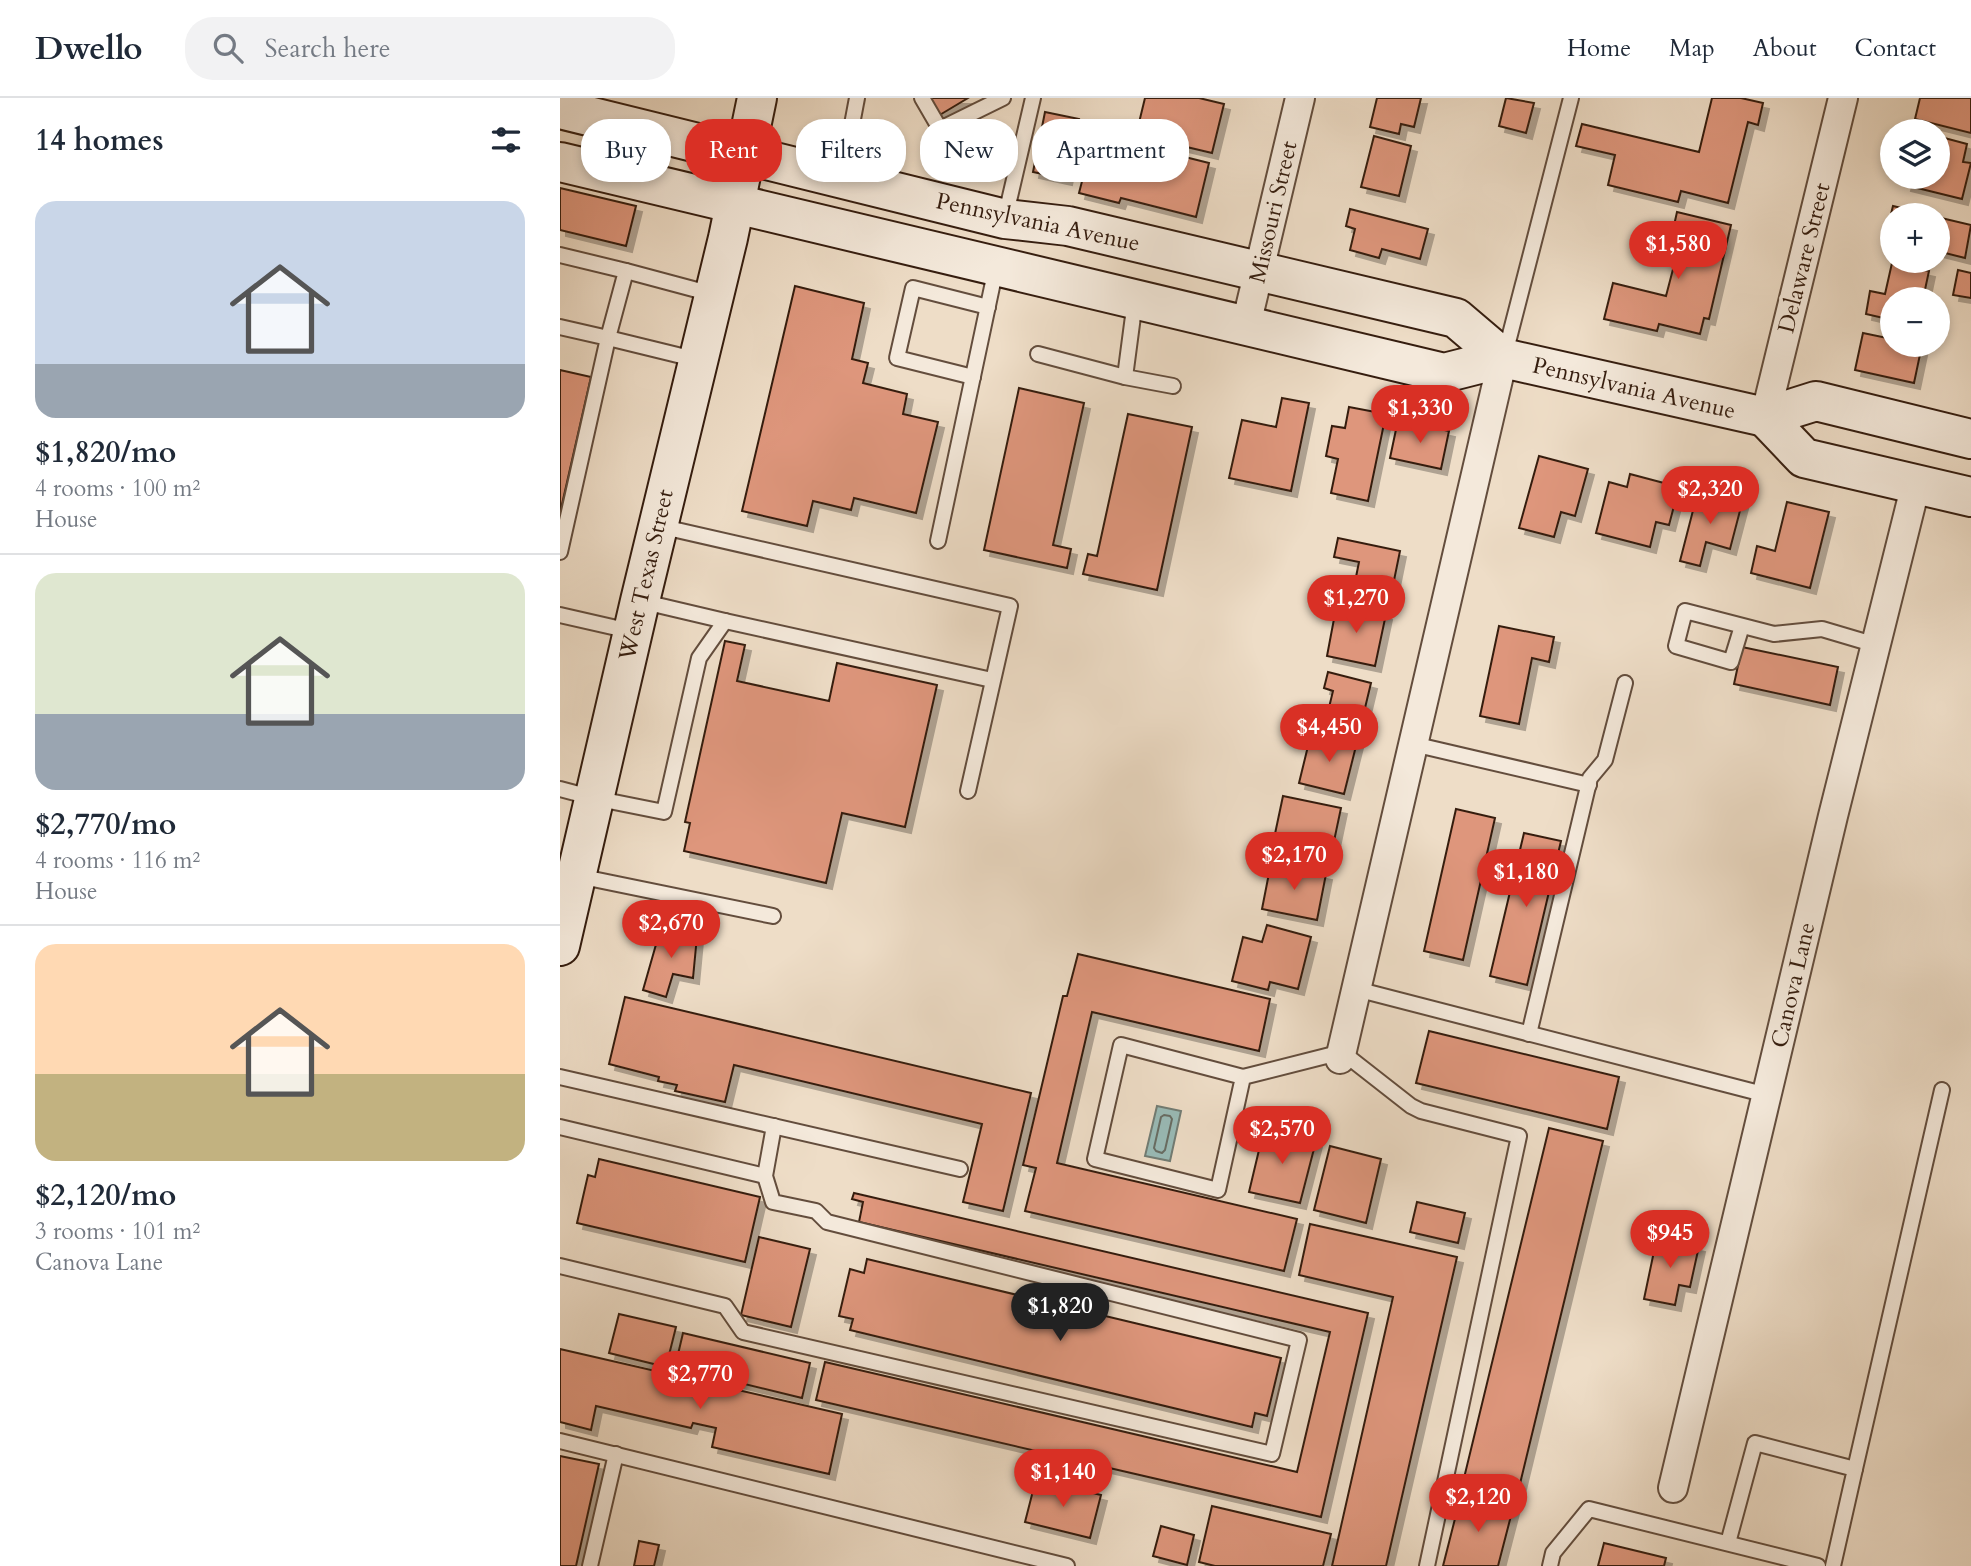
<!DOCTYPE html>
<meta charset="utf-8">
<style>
:root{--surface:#fff;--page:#f2f2f3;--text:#1f2937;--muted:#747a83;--line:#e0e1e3;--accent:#d93025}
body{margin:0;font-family:Cardo,serif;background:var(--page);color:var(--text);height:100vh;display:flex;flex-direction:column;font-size:26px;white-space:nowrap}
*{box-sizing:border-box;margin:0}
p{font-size:23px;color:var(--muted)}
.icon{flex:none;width:38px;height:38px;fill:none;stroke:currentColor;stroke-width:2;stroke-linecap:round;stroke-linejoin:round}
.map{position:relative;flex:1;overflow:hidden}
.sheet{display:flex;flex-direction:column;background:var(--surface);width:560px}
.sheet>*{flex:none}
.banner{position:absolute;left:21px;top:21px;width:665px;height:63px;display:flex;gap:14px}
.fabs{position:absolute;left:1320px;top:21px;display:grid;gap:14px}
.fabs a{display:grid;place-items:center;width:70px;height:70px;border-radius:50%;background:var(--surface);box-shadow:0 4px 10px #0003;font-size:35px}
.price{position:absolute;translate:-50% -60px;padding:0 16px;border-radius:24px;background:var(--accent);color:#fff;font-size:23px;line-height:46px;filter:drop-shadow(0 2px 4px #0008)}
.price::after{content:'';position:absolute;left:50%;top:42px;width:21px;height:16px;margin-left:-10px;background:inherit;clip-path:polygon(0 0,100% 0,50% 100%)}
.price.on{background:#222;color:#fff}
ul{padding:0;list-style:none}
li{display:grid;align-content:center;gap:14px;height:371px;padding:0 35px}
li+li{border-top:2px solid var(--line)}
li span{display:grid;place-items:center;height:217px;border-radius:21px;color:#555}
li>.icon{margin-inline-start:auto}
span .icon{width:126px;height:126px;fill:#fffc;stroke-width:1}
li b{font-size:30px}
h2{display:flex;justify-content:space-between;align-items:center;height:84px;padding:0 35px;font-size:30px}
.tag{padding:0 24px;border-radius:28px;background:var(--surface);box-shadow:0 4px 10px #0003;font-size:24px;line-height:63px}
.tag.on{background:var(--accent);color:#fff}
header{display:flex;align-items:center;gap:42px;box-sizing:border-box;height:98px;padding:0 35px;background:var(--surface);border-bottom:2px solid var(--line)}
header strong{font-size:33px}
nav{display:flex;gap:38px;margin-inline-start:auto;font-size:24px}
.search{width:490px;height:63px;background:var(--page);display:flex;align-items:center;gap:18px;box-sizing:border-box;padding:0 24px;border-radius:28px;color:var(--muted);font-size:26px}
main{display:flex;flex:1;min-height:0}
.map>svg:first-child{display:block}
.water{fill:#99bbb7;stroke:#717c74;stroke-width:2}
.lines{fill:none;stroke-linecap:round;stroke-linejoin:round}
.shore{stroke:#676c63;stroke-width:2}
.building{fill:#de967b;stroke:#351d0f;stroke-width:2;filter:url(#shadow)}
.service-casing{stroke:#634d3d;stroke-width:18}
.minor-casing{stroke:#634d3d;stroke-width:32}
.secondary-casing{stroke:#351d0f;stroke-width:42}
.service{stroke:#f4e9db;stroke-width:14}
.minor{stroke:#f4e9db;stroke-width:28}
.secondary{stroke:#f4e9db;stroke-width:38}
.labels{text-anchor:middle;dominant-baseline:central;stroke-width:7;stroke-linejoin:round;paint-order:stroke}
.street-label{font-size:23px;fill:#351d0f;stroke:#f4e9db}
</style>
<header>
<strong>Dwello</strong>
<div class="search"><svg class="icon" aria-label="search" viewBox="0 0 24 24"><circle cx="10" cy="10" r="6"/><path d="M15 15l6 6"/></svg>Search here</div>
<nav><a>Home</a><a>Map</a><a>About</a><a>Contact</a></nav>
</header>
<main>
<section class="sheet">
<h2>14 homes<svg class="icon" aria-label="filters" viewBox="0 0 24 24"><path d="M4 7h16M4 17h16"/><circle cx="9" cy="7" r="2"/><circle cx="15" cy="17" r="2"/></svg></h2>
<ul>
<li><span style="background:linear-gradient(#c9d6e8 75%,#9aa5b1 0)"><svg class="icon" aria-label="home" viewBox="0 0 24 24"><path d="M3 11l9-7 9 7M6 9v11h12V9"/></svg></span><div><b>$1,820/mo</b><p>4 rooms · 100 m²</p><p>House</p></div></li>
<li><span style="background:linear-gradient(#dfe7d0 65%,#9aa5b1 0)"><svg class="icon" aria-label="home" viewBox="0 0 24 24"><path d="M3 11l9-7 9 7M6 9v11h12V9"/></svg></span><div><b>$2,770/mo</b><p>4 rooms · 116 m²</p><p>House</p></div></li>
<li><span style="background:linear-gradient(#ffd9b3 60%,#c2b280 0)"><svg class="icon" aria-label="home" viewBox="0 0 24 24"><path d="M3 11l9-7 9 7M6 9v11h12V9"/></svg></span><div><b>$2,120/mo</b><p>3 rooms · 101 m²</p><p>Canova Lane</p></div></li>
</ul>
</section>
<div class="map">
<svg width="1411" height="1468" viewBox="0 0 1411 1468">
<defs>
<filter id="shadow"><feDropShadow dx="6" dy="6" stdDeviation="0" flood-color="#0004"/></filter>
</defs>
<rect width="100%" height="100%" fill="#eeddc7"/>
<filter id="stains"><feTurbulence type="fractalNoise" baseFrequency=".00286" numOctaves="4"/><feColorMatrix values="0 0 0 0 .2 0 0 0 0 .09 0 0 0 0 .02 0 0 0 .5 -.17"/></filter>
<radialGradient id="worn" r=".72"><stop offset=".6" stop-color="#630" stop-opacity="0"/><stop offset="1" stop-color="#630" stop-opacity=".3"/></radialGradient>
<polygon class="water" points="597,1008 621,1013 610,1063 585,1058"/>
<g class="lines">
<polygon class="shore" points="604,1017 610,1018 612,1021 605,1052 602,1055 596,1053 594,1050 601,1019"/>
</g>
<g class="building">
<polygon points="367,0 408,0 378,18"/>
<polygon points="585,0 639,0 664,6 652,55 576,37"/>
<polygon points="817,0 861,0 854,29 841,26 839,36 810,29"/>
<polygon points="946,0 974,5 966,35 939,28"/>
<polygon points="1152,0 1181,0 1203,5 1198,27 1188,24 1168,105 1121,93 1118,104 1048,87 1055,57 1016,48 1022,26 1139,54"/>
<polygon points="1360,0 1411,0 1411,35 1355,21"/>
<polygon points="485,14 519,21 506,81 473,74"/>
<polygon points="814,38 851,48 839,98 801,89"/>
<polygon points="1377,38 1407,46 1403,64 1411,65 1402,101 1345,87 1347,79 1377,79"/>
<polygon points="577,47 649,65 636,119 561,100 559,105 519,95 528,60 571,71"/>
<polygon points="0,90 76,108 66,148 0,132"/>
<polygon points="1333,108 1371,117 1332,117 1332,142 1325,140"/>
<polygon points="790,111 868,131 860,161 822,151 819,160 790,152 795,131 786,128"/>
<polygon points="1117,114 1171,127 1149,221 1144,220 1140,236 1099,226 1097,233 1044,221 1053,185 1106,198 1118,152 1109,150"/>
<polygon points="1377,119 1411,127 1405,160 1377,153"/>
<polygon points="1332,165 1369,173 1363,201 1332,201 1332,222 1306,216 1310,193 1325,196"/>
<polygon points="1398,172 1411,175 1411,200 1393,197"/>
<polygon points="235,188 304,205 292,261 308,265 303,285 347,296 343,316 378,324 356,415 294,400 291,412 253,403 247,428 182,413"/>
<polygon points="1303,235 1332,241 1332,247 1362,247 1354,285 1295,272"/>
<polygon points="0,272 31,279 0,415"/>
<polygon points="459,290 524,305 493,447 511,451 507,470 424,452"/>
<polygon points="722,300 749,305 731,393 669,380 682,322 716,329"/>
<polygon points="789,309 826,316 808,403 771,395 778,361 766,358 772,328 785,330"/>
<polygon points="568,316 632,329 597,492 523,476 528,456 537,458"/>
<polygon points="838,322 889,333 881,371 830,360"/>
<polygon points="979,358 1028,371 1015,418 1001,414 994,439 959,430"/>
<polygon points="1070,376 1119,389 1109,427 1096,424 1090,449 1036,435 1049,384 1067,389"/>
<polygon points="1138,393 1182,405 1170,451 1146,444 1140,468 1120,463"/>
<polygon points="1227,404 1269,414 1250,490 1191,475 1197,448 1215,453"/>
<polygon points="778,440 840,453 829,507 792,499 799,464 774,459"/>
<polygon points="777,505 826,516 815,568 767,558"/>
<polygon points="939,528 994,539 989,564 972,560 959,626 920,618"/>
<polygon points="165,543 185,547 177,583 269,603 277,565 377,587 345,729 282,715 266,785 124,753 130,725 125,724"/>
<polygon points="1182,549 1278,569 1270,607 1174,586"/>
<polygon points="768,574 811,585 799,635 765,626 773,593 764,590"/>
<polygon points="768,637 797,644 784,696 739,685 749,644 765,648"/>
<polygon points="723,698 781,710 770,762 712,750"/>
<polygon points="896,711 935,720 903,862 864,853"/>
<polygon points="964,735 1001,743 967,887 930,878"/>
<polygon points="711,765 766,776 757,822 702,811"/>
<polygon points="707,827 751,839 738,891 710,884 708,892 672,883 683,839 702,844"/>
<polygon points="101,829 137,838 133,880 113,876 106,899 83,892"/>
<polygon points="518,856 710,901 699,953 532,914 497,1065 737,1121 724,1173 465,1113 476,1070 463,1067 503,898 507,898"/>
<polygon points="65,899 471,995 443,1113 403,1104 422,1026 174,967 165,1004 115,993 117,987 98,983 99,979 49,966"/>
<polygon points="869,933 1059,979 1047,1031 856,985"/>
<polygon points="989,1030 1043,1043 958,1394 904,1380"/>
<polygon points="704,1031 756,1043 740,1105 689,1094"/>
<polygon points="770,1048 821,1061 806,1125 754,1112"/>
<polygon points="39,1061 200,1099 185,1164 17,1125 28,1077 35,1079"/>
<polygon points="294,1095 808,1215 761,1419 256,1302 265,1264 737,1374 770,1234 299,1124 303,1104 292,1101"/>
<polygon points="857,1104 905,1115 898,1145 850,1134"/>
<polygon points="750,1126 897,1159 826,1468 772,1468 833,1199 739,1177"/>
<polygon points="199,1139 250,1151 231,1229 181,1217"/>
<polygon points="1097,1139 1139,1148 1130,1189 1119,1187 1115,1207 1084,1201"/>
<polygon points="307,1161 721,1260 707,1318 695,1315 692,1329 290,1232 293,1221 279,1218 290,1171 304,1175"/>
<polygon points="59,1216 116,1229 106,1269 49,1255"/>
<polygon points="123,1235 250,1265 242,1300 115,1269"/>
<polygon points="0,1251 282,1316 269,1376 152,1349 156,1330 133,1325 131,1330 36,1308 31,1332 0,1324"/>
<polygon points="0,1358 39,1366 16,1468 0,1468"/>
<polygon points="476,1381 541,1397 530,1440 465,1424"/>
<polygon points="901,1397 953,1410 938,1468 883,1468"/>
<polygon points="652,1408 771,1436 763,1468 655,1468 639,1464"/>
<polygon points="601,1428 634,1437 627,1467 593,1458"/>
<polygon points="79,1443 99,1447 94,1468 74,1468"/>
<polygon points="1044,1445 1106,1460 1104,1468 1038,1468"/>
</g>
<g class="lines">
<g class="service-casing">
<g id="service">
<polyline points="362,0 380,31 443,0"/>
<polyline points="282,79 297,0"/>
<polyline points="445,120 473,0"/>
<polyline points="0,157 66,173 48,240 138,262"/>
<polyline points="66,173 152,196"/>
<polyline points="575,203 565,279 613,288"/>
<polyline points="0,229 48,240 0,454"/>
<polyline points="478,256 565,279"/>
<polyline points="945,256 1011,0"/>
<polyline points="413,279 337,260 353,190 428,209"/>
<polyline points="99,428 450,508 408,693"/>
<polyline points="378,443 436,170"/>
<polyline points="0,517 70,533"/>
<polyline points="165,523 432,582"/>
<polyline points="1182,528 1171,564 1116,548 1125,513 1214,536 1262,531 1316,547"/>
<polyline points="853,646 1029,687"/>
<polyline points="0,691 34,700 104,714 139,560 165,523 80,503"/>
<polyline points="18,778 213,818"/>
<polyline points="796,891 1207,997"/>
<polyline points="969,936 1030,680 1045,662 1065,585"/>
<polyline points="0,979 400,1071"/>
<polyline points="683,979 658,1092 535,1061 561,947 683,979 782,954 851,1008 861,1013 959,1038 867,1468"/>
<polyline points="0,1029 205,1078"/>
<polyline points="0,1168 165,1208 183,1234 712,1356 739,1242 267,1124 256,1113 213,1104 205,1078 214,1028"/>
<polyline points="0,1343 507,1468"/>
<polyline points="1295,1371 1382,992"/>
<polyline points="1168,1445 1195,1345 1295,1371 1273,1468"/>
<polyline points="30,1468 56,1356"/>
<polyline points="990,1468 993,1455 1029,1411 1258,1468"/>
</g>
</g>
<g class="minor-casing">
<g id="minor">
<polyline points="686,227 740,0"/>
<polyline points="1205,319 1283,0"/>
<polyline points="780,961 943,260"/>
<polyline points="1113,1390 1273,718 1356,386"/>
</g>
</g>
<g class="secondary-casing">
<g id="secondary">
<polyline points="0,11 445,121 508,128 896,220 943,260"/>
<polyline points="0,64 884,275 943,260 1205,319 1256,303 1411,341"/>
<polyline points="1205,319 1244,360 1411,399"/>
<polyline points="0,848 80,503 168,140 197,0"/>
</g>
</g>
<use href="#service" class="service"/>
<use href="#minor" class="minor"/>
<use href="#secondary" class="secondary"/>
</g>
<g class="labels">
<g class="street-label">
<text transform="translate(713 114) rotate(-77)">Missouri Street</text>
<text transform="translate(478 124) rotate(12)">Pennsylvania Avenue</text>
<text transform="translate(1244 160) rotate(-76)">Delaware Street</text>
<text transform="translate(1074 290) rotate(13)">Pennsylvania Avenue</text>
<text transform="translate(86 477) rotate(-77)">West Texas Street</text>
<text transform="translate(1233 887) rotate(-77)">Canova Lane</text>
</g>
</g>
<rect width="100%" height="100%" filter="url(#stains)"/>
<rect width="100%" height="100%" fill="url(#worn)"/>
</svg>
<div class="fabs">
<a><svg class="icon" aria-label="layers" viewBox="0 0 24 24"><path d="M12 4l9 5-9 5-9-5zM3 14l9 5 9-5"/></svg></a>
<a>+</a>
<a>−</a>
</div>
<b class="price" style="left:1118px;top:183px">$1,580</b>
<b class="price" style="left:860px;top:347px">$1,330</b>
<b class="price" style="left:1150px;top:428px">$2,320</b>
<b class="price" style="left:796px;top:537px">$1,270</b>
<b class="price" style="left:769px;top:666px">$4,450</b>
<b class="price" style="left:734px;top:794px">$2,170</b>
<b class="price" style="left:966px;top:811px">$1,180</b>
<b class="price" style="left:111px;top:862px">$2,670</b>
<b class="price" style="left:722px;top:1068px">$2,570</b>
<b class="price" style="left:1110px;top:1172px">$945</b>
<b class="price on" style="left:500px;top:1245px">$1,820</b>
<b class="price" style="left:140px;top:1313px">$2,770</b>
<b class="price" style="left:503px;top:1411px">$1,140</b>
<b class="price" style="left:918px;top:1436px">$2,120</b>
<div class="banner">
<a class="tag">Buy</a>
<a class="tag on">Rent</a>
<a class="tag">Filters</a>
<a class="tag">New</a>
<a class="tag">Apartment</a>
</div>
</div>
</main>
